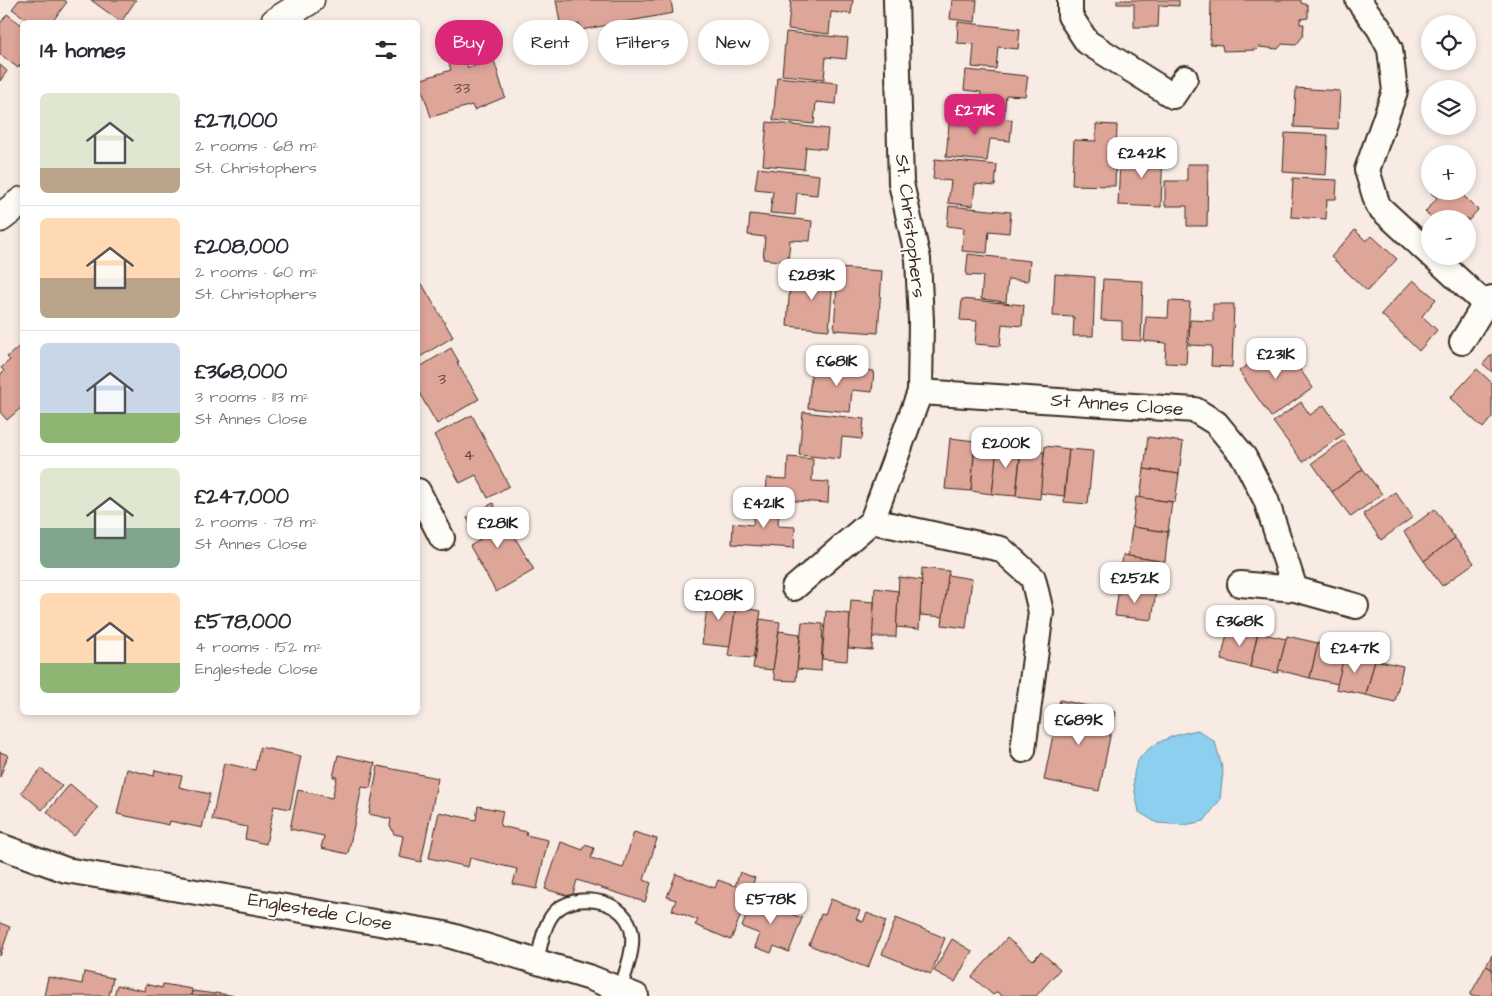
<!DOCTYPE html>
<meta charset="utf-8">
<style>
:root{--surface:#fff;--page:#f7f7f7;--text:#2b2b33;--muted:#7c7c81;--line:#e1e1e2;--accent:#db2777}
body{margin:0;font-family:"Architects Daughter",sans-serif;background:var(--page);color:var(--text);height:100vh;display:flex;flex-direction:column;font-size:19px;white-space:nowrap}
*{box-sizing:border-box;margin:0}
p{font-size:16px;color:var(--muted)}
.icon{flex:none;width:28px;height:28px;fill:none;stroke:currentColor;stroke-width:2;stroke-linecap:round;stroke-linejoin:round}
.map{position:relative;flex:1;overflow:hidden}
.sheet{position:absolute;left:20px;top:20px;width:400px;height:695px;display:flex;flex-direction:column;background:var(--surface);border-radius:8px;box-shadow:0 2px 8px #0003}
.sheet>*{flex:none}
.hud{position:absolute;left:435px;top:20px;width:475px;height:45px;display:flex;gap:10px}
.tools{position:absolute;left:1421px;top:15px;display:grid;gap:10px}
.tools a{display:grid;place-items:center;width:55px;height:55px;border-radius:50%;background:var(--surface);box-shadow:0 2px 8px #0003;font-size:25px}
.price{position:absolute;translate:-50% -42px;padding:0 11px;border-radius:10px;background:#fff;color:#222;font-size:16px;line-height:32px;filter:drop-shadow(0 1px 2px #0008)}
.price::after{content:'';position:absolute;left:50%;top:30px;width:15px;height:11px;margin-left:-8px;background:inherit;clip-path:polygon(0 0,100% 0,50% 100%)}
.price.active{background:var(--accent);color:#fff}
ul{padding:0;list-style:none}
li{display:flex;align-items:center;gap:15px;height:125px;padding:0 20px}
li+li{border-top:1px solid var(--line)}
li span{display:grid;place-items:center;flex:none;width:140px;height:100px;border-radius:8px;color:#555}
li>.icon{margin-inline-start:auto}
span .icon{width:60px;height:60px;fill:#fffc;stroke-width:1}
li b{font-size:21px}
h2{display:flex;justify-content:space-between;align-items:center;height:60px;padding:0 20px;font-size:21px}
.pill{padding:0 18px;border-radius:22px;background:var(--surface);box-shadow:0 2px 8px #0003;font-size:18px;line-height:45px}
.pill.active{background:var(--accent);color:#fff}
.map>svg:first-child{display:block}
.water{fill:#8ccfee;stroke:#6c8d9b}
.building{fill:#dea599;stroke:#3b2a1e}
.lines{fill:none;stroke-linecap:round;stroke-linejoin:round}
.service-casing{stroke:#3b2a1e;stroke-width:16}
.minor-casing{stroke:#3b2a1e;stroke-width:28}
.secondary-casing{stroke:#3b2a1e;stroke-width:31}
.service{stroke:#fdfcf7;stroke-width:12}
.minor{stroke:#fdfcf7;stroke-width:24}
.secondary{stroke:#fdfcf7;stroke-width:28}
.labels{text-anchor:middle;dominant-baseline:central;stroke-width:4.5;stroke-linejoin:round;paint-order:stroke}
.number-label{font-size:16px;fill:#64493d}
.street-label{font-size:19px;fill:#3b2a1e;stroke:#fdfcf7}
</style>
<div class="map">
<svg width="1492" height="996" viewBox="0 0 1492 996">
<rect width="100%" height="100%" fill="#f7ebe4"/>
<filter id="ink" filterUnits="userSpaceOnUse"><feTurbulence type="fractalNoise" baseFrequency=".02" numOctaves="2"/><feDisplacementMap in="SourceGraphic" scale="10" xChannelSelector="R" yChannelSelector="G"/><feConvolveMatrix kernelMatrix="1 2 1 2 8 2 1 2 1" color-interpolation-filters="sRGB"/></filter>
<g filter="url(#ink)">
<path class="water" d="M1198,730L1215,742L1223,771L1220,800L1204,821L1185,825L1157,823L1139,812C1137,799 1131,783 1135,769C1141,744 1176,734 1198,730Z"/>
<g class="building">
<polygon points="19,0 64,0 67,2 52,22 31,22 12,9"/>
<polygon points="91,0 136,0 121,22"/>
<polygon points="556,0 671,0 673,13 581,30 580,24 561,28"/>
<polygon points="791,0 853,0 851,14 831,12 829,34 788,29"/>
<polygon points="952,0 977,0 975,22 950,19"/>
<polygon points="1117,0 1179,0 1179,6 1159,5 1158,27 1134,27 1134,4 1117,4"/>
<polygon points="1211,0 1301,0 1301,3 1308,5 1308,18 1300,19 1300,24 1304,24 1303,36 1296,45 1282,44 1278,49 1259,47 1256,50 1223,51 1222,45 1210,44"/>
<polygon points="7,14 22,25 22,62 18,68 0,54 0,24"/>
<polygon points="958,22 1020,29 1018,49 998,47 996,69 972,67 974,44 957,43"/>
<polygon points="786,32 848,38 846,59 826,57 824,79 782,75"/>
<polygon points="465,58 468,68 494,60 505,97 474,110 472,105 431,117 419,80 451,70 449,63"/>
<polygon points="0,65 7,71 0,81"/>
<polygon points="966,70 1028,76 1025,96 1006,95 1004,117 979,114 981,92 964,90"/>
<polygon points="777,77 838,83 836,104 816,102 814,124 773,120"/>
<polygon points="1296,88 1340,91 1338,129 1294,127"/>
<polygon points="950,114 1012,120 1010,141 990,139 987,161 946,157"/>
<polygon points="767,122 828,129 826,149 806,147 804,169 763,165"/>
<polygon points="1096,124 1117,125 1115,186 1072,185 1074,140 1096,141"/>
<polygon points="1285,133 1328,135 1326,175 1283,172"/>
<polygon points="1143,144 1163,145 1161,207 1118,205 1120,161 1142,162"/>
<polygon points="935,159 997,165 995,186 975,184 973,206 948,203 951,181 933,179"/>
<polygon points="1187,164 1208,164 1207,226 1187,226 1187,206 1165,206 1165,181 1187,181"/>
<polygon points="758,168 819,175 817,195 797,193 795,215 770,213 773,191 755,189"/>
<polygon points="1293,178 1337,180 1336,199 1327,199 1326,219 1291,217"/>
<polygon points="1434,191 1459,191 1478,210 1468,221 1468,219 1433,219 1425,212 1437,198 1431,193"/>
<polygon points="949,206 1011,212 1009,233 989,231 987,253 962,251 964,228 947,226"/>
<polygon points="750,214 812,221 810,241 790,240 788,262 763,259 765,237 748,235"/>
<polygon points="1355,230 1366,241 1372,236 1397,259 1367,291 1331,257"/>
<polygon points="968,254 1030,261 1028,281 1008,279 1006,302 981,299 983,276 966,275"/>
<polygon points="814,267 834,268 829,330 787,326 790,283 813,285"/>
<polygon points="838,268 882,271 878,333 834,330"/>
<polygon points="1055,274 1095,277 1093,336 1073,336 1074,317 1053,316"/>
<polygon points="1103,279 1143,281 1141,341 1122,340 1122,321 1101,320"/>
<polygon points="1413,280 1436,299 1422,316 1437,330 1419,351 1381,314"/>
<polygon points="422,284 453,337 418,358 418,287"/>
<polygon points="962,299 1024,305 1022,326 1002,324 1000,346 975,344 977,321 960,320"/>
<polygon points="1169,301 1190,302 1186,364 1165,363 1166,343 1144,341 1146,317 1168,318"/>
<polygon points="1213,304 1234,304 1232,367 1211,366 1212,346 1189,345 1190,320 1213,321"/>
<polygon points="1281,342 1313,388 1271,417 1239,371"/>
<polygon points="22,344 22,407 7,420 0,412 0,375 4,371 1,368 10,360 7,357"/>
<polygon points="451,348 459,362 457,363 479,399 437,424 418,391 418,368"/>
<polygon points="1492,354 1492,372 1483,364"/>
<polygon points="812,365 874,371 872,392 852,390 850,412 808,408"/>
<polygon points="1477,369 1492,383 1492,417 1483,428 1450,398"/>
<polygon points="1301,402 1310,415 1324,405 1344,434 1303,462 1273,422"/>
<polygon points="803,412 864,419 862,439 842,437 840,459 799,455"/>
<polygon points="472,415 509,486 488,498 476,475 460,483 434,435"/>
<polygon points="1148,437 1183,442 1179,474 1144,469"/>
<polygon points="950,438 975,441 971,491 945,489"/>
<polygon points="1344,440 1363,469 1332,492 1312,463"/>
<polygon points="997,443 1021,445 1016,496 992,494"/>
<polygon points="975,445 997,448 992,494 971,491"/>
<polygon points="1045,446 1069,449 1064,496 1040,493"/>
<polygon points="1069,449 1093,451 1088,504 1064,502"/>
<polygon points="1021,450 1044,452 1040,499 1016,496"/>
<polygon points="788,457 813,459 812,481 829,482 828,503 766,499 767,478 787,479"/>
<polygon points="1144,469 1179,474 1175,502 1140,498"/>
<polygon points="1363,469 1382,494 1351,517 1332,492"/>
<polygon points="1395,492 1413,517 1381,540 1363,514"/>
<polygon points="1136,497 1172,502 1168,532 1132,527"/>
<polygon points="493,503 505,525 507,524 534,570 496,592 470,546 480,540 467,518"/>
<polygon points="754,503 779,504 778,526 795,527 794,548 732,544 733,523 753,525"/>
<polygon points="1435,509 1455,538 1424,561 1404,532"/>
<polygon points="1132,527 1168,532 1165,562 1128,556"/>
<polygon points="1455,538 1474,563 1442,586 1424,561"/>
<polygon points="1123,555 1159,561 1156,591 1119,587"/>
<polygon points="922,568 949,571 944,617 920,615"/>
<polygon points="948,575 972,579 966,628 942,625"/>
<polygon points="899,577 922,580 919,629 896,627"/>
<polygon points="1119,587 1156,591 1152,620 1115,616"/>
<polygon points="875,588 898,591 896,637 872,637"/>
<polygon points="709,593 737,599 730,647 702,644"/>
<polygon points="851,600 874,602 872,650 848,648"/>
<polygon points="736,607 761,611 753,658 728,656"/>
<polygon points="826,611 850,614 847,661 822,659"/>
<polygon points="760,619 780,622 773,670 753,668"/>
<polygon points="802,622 823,624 821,671 797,669"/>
<polygon points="1229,626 1258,633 1250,667 1221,660"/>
<polygon points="779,631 800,634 796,681 775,680 773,670"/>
<polygon points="1258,633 1286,639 1278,673 1250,667"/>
<polygon points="1287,636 1318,643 1310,678 1278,670"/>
<polygon points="1318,643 1346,650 1338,684 1310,678"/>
<polygon points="1345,653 1375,660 1366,695 1336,689"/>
<polygon points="1375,660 1403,666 1395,702 1366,695"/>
<polygon points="1060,700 1115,712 1099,791 1044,780"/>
<polygon points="260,747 301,756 290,809 274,806 266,844 245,839 247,827 212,820 224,763 255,770"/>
<polygon points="0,752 8,755 0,777"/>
<polygon points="338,755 375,763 370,788 362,787 348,854 321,848 324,836 290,829 298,790 332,798 337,777 333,777"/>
<polygon points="378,766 438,778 421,862 399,857 403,836 394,834 390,825 391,819 369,814"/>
<polygon points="41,769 62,786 42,810 21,792"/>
<polygon points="127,769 154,776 155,770 182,776 179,787 210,794 202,828 170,821 169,825 117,814"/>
<polygon points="70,784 98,808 74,836 47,812"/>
<polygon points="478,806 503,811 500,826 527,832 526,835 548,840 537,889 513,884 517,869 470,858 468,867 429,858 439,812 476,820"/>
<polygon points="634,832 657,839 644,880 651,883 645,902 577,880 572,897 545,889 561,842 583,850 585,845 594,848 591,858 623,868"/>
<polygon points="740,872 755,878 731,940 695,925 698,920 672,910 676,900 667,897 676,874 715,888 718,880 735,886"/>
<polygon points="754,895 782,906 781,910 802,918 789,952 774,946 771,953 755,947 760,934 742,927"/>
<polygon points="831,899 860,911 856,919 863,922 867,913 886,921 868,968 809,945 821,914 825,915"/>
<polygon points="896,918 945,938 931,974 882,954"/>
<polygon points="0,923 10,927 0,956"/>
<polygon points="1007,938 1033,960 1041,952 1060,969 1036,996 1002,996 997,992 993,995 972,977"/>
<polygon points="952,939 972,951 955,982 934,971"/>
<polygon points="1492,955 1492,969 1486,966"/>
<polygon points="1486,966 1492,969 1492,996 1472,996 1470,995"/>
<polygon points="84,972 113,978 109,996 44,996 48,977 82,984"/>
<polygon points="146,984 162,988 163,984 192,989 191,996 114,996 117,985 145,991"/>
<polygon points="193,991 215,994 215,993 237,996 192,996"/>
</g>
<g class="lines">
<g class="service-casing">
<path id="service" d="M537,962C541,945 544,920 558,909C582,891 628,901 632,934C634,952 625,973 620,990"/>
</g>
<g class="minor-casing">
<g id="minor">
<polyline points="1070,0 1070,16 1087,42 1173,96 1185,78"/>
<polyline points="1358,0 1379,28 1390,49 1395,91 1367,170 1378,206 1430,254"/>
<polyline points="1433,256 1485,304"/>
<polyline points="1462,342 1485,304 1492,298"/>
<polyline points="920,392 1195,410 1216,423 1244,457 1266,500 1295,589"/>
<polyline points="418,491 442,538"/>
<polyline points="872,521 1001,549 1033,578 1041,612 1023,750"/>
<polyline points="1240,584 1295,589 1356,606"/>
<polyline points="794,588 872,521 920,392 921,321 918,259 901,183 896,0"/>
<polyline points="0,846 66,870 445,934 591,978 636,996"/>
</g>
</g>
<g class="secondary-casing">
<g id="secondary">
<polyline points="275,22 310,0"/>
<polyline points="0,218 22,201"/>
</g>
</g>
<use href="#service" class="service"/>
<use href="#minor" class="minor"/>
<use href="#secondary" class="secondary"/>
</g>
</g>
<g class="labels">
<g class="number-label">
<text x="462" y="88">33</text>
<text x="442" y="379">3</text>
<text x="469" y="455">4</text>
</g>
<g class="street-label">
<text transform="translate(910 226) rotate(83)">St. Christophers</text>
<text transform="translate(1117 405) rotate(4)">St Annes Close</text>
<text transform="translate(320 912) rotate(10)">Englestede Close</text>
</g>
</g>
</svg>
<div class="tools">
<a><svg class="icon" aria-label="locate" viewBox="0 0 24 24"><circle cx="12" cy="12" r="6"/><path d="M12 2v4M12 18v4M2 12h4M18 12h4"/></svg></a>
<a><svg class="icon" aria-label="layers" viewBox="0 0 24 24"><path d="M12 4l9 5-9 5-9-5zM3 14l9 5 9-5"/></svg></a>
<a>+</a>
<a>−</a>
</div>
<b class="price active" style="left:975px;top:136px">£271K</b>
<b class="price" style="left:1142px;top:179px">£242K</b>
<b class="price" style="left:812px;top:301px">£283K</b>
<b class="price" style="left:1276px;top:380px">£231K</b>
<b class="price" style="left:837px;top:387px">£681K</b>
<b class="price" style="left:1006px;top:469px">£200K</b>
<b class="price" style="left:764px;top:529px">£421K</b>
<b class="price" style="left:498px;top:549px">£281K</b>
<b class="price" style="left:1135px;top:604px">£252K</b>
<b class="price" style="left:719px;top:621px">£208K</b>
<b class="price" style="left:1240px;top:647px">£368K</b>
<b class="price" style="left:1355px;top:674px">£247K</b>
<b class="price" style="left:1079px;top:746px">£689K</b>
<b class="price" style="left:771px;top:925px">£578K</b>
<div class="hud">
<a class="pill active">Buy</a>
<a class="pill">Rent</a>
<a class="pill">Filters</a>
<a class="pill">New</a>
</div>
<section class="sheet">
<h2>14 homes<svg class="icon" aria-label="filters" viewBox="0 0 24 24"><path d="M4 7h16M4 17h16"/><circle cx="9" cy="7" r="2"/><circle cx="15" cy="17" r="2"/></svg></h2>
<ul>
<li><span style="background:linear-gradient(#dfe7d0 75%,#b9a48a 0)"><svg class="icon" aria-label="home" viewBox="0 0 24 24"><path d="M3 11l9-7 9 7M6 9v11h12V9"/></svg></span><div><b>£271,000</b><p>2 rooms · 68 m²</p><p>St. Christophers</p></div></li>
<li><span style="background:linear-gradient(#ffd9b3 60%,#b9a48a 0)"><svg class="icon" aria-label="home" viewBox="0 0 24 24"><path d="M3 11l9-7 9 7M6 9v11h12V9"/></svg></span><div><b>£208,000</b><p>2 rooms · 60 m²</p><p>St. Christophers</p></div></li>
<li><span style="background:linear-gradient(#c9d6e8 70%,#8fb573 0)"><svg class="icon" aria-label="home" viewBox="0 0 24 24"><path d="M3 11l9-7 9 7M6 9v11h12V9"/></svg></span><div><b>£368,000</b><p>3 rooms · 113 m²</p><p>St Annes Close</p></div></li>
<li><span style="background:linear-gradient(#dfe7d0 60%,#7fa58c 0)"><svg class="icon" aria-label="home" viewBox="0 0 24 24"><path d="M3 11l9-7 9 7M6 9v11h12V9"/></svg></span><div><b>£247,000</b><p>2 rooms · 78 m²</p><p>St Annes Close</p></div></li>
<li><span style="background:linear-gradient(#ffd9b3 70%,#8fb573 0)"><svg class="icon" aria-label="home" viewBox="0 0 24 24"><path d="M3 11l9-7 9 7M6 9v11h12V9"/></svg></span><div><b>£578,000</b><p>4 rooms · 152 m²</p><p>Englestede Close</p></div></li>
</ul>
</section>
</div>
